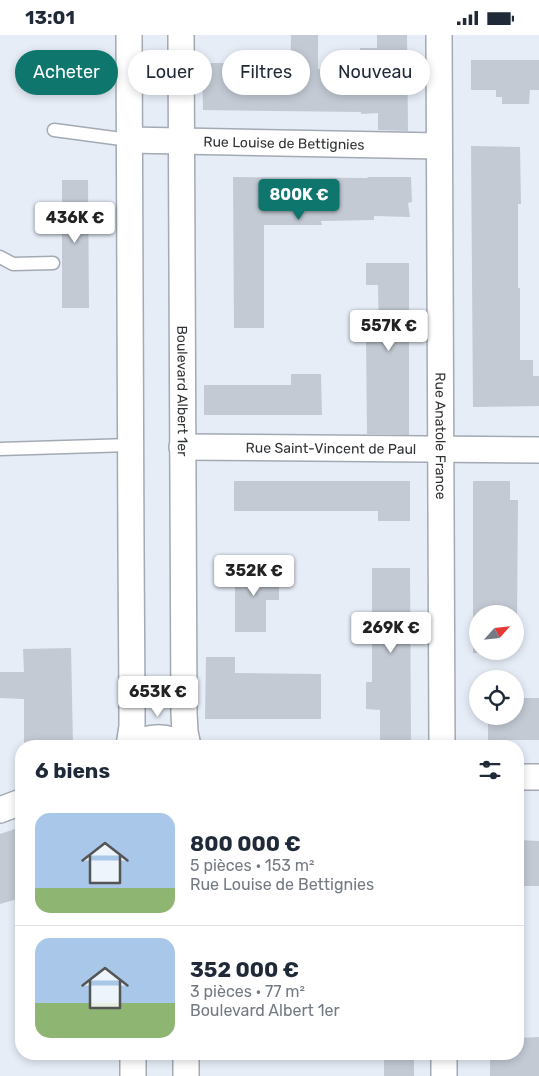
<!DOCTYPE html>
<html lang="fr">
<meta charset="utf-8">
<style>
:root{--surface:#fff;--page:#f2f2f3;--text:#1f2937;--muted:#747a83;--line:#e0e1e3;--accent:#0f766e}
body{margin:0;font-family:Rubik,sans-serif;background:var(--page);color:var(--text);height:100vh;display:flex;flex-direction:column;font-size:19px;white-space:nowrap}
*{box-sizing:border-box;margin:0}
p{font-size:16px;color:var(--muted)}
.icon{flex:none;width:28px;height:28px;fill:none;stroke:currentColor;stroke-width:2;stroke-linecap:round;stroke-linejoin:round}
.map{position:relative;flex:1;overflow:hidden}
.panel{position:absolute;left:15px;top:705px;width:509px;height:320px;display:flex;flex-direction:column;background:var(--surface);border-radius:20px;box-shadow:0 2px 8px #0003}
.panel>*{flex:none}
.hud{position:absolute;left:15px;top:15px;width:510px;height:45px;display:flex;gap:10px}
.needle{width:32px;rotate:63deg}
.buttons{position:absolute;left:469px;top:570px;display:grid;gap:10px}
.buttons a{display:grid;place-items:center;width:55px;height:55px;border-radius:50%;background:var(--surface);box-shadow:0 2px 8px #0003;font-size:25px}
.price{position:absolute;translate:-50% -42px;padding:0 11px;border-radius:5px;background:#fff;color:#222;font-size:16px;line-height:32px;filter:drop-shadow(0 1px 2px #0008)}
.price::after{content:'';position:absolute;left:50%;top:30px;width:15px;height:11px;margin-left:-8px;background:inherit;clip-path:polygon(0 0,100% 0,50% 100%)}
.price.current{background:var(--accent);color:#fff}
ul{padding:0;list-style:none}
li{display:flex;align-items:center;gap:15px;height:125px;padding:0 20px}
li+li{border-top:1px solid var(--line)}
li span{display:grid;place-items:center;flex:none;width:140px;height:100px;border-radius:15px;color:#555}
li>.icon{margin-inline-start:auto}
span .icon{width:60px;height:60px;fill:#fffc;stroke-width:1}
li b{font-size:21px}
h2{display:flex;justify-content:space-between;align-items:center;height:60px;padding:0 20px;font-size:21px}
.chip{padding:0 18px;border-radius:22px;background:var(--surface);box-shadow:0 2px 8px #0003;font-size:18px;line-height:45px}
.chip.current{background:var(--accent);color:#fff}
.status{display:flex;justify-content:space-between;align-items:center;height:35px;padding:0 25px;background:var(--surface);direction:ltr}
.status svg{height:14px;fill:currentColor}
.map>svg:first-child{display:block}
.building{fill:#c3cad4}
.lines{fill:none;stroke-linecap:round;stroke-linejoin:round}
.service-casing{stroke:#a3aab4;stroke-width:15}
.minor-casing{stroke:#a3aab4;stroke-width:28}
.service{stroke:#fff;stroke-width:12}
.minor{stroke:#fff;stroke-width:25}
.labels{text-anchor:middle;dominant-baseline:central;stroke-width:4.5;stroke-linejoin:round;paint-order:stroke}
.street-label{font-size:14px;fill:#303336;stroke:#f7fafe}
</style>
<div class="status"><b>13:01</b><svg viewBox="0 0 49 12"><path d="M0 12V9h3v3zM5 12V6h3v6zM10 12V3h3v9zM15 12V0h3v12zM26 1h20v11H26zM47 4h2v5h-2z"/></svg></div>
<div class="map">
<svg width="539" height="1041" viewBox="0 0 539 1041">
<rect width="100%" height="100%" fill="#e6edf7"/>
<g class="building">
<polygon points="291,0 318,0 318,34 361,34 360,13 377,13 377,0 407,0 408,96 378,95 378,78 361,79 361,77 203,75 202,28 234,28 234,46 290,46"/>
<polygon points="471,25 539,25 539,55 530,55 529,69 502,69 502,62 496,62 496,55 471,55"/>
<polygon points="471,111 520,112 521,169 518,169 518,253 520,253 520,325 533,325 533,341 539,341 539,371 473,372"/>
<polygon points="233,142 368,143 367,142 411,142 412,167 408,168 410,182 374,181 374,185 321,186 322,190 264,190 264,293 234,293"/>
<polygon points="62,145 88,145 89,273 62,273"/>
<polygon points="366,228 409,228 409,400 367,399 366,303 379,303 378,250 366,250"/>
<polygon points="291,339 321,339 322,380 204,380 204,350 291,350"/>
<polygon points="234,446 410,446 410,486 378,486 378,476 234,476"/>
<polygon points="473,446 510,446 510,465 518,465 517,587 515,587 515,579 478,579 478,616 502,616 502,618 473,618"/>
<polygon points="235,533 279,533 279,565 266,565 266,597 235,597"/>
<polygon points="372,533 410,533 411,708 380,708 380,675 366,674 366,647 372,647"/>
<polygon points="71,613 73,709 24,709 24,664 0,663 0,637 24,637 23,614"/>
<polygon points="206,622 235,622 235,638 321,639 321,684 205,684"/>
<polygon points="515,663 539,663 539,705 488,705 488,681 515,681"/>
<polygon points="21,792 21,863 0,869 0,799"/>
<polygon points="518,805 539,806 539,851 518,851"/>
<polygon points="539,1002 539,1041 490,1041 490,1019 518,1019 518,1003"/>
<rect x="384" y="1019" width="30" height="22"/>
</g>
<g class="lines">
<g class="service-casing">
<g id="service">
<polyline points="54,95 129,105"/>
<polyline points="0,222 13,229 53,228"/>
<polyline points="0,414 130,410"/>
</g>
</g>
<g class="minor-casing">
<g id="minor">
<path id="s1" d="M181,0L184,678L185,697L188,711"/>
<path id="s2" d="M439,0L442,711"/>
<path id="s3" d="M129,105L439,111"/>
<path id="s4" d="M182,412L539,415"/>
<polyline points="129,711 132,691 132,671 131,515 129,0"/>
<path d="M133,711C149,700 168,700 183,711"/>
<polyline points="518,742 539,742"/>
<polyline points="0,775 21,767"/>
<polyline points="133,1019 133,1041"/>
<polyline points="186,1019 186,1041"/>
<polyline points="444,1019 444,1041"/>
</g>
</g>
<use href="#service" class="service"/>
<use href="#minor" class="minor"/>
</g>
<g class="labels">
<g class="street-label">
<text stroke="none"><textPath href="#s3" startOffset="155">Rue Louise de Bettignies</textPath></text>
<text stroke="none"><textPath href="#s1" startOffset="356">Boulevard Albert 1er</textPath></text>
<text stroke="none"><textPath href="#s2" startOffset="401">Rue Anatole France</textPath></text>
<text stroke="none"><textPath href="#s4" startOffset="149">Rue Saint-Vincent de Paul</textPath></text>
</g>
</g>
</svg>
<div class="buttons">
<a><svg class="needle" viewBox="-14 -14 28 28"><path d="M0-13l5 13h-10z" fill="#e53935"/><path d="M0 13l5-13h-10z" fill="#747a83"/></svg></a>
<a><svg class="icon" aria-label="locate" viewBox="0 0 24 24"><circle cx="12" cy="12" r="6"/><path d="M12 2v4M12 18v4M2 12h4M18 12h4"/></svg></a>
</div>
<b class="price current" style="left:299px;top:186px">800K €</b>
<b class="price" style="left:75px;top:209px">436K €</b>
<b class="price" style="left:389px;top:317px">557K €</b>
<b class="price" style="left:254px;top:562px">352K €</b>
<b class="price" style="left:391px;top:619px">269K €</b>
<b class="price" style="left:158px;top:683px">653K €</b>
<div class="hud">
<a class="chip current">Acheter</a>
<a class="chip">Louer</a>
<a class="chip">Filtres</a>
<a class="chip">Nouveau</a>
</div>
<section class="panel">
<h2>6 biens<svg class="icon" aria-label="filters" viewBox="0 0 24 24"><path d="M4 7h16M4 17h16"/><circle cx="9" cy="7" r="2"/><circle cx="15" cy="17" r="2"/></svg></h2>
<ul>
<li><span style="background:linear-gradient(#a9c7e8 75%,#8fb573 0)"><svg class="icon" aria-label="home" viewBox="0 0 24 24"><path d="M3 11l9-7 9 7M6 9v11h12V9"/></svg></span><div><b>800 000 €</b><p>5 pièces · 153 m²</p><p>Rue Louise de Bettignies</p></div></li>
<li><span style="background:linear-gradient(#a9c7e8 65%,#8fb573 0)"><svg class="icon" aria-label="home" viewBox="0 0 24 24"><path d="M3 11l9-7 9 7M6 9v11h12V9"/></svg></span><div><b>352 000 €</b><p>3 pièces · 77 m²</p><p>Boulevard Albert 1er</p></div></li>
</ul>
</section>
</div>
